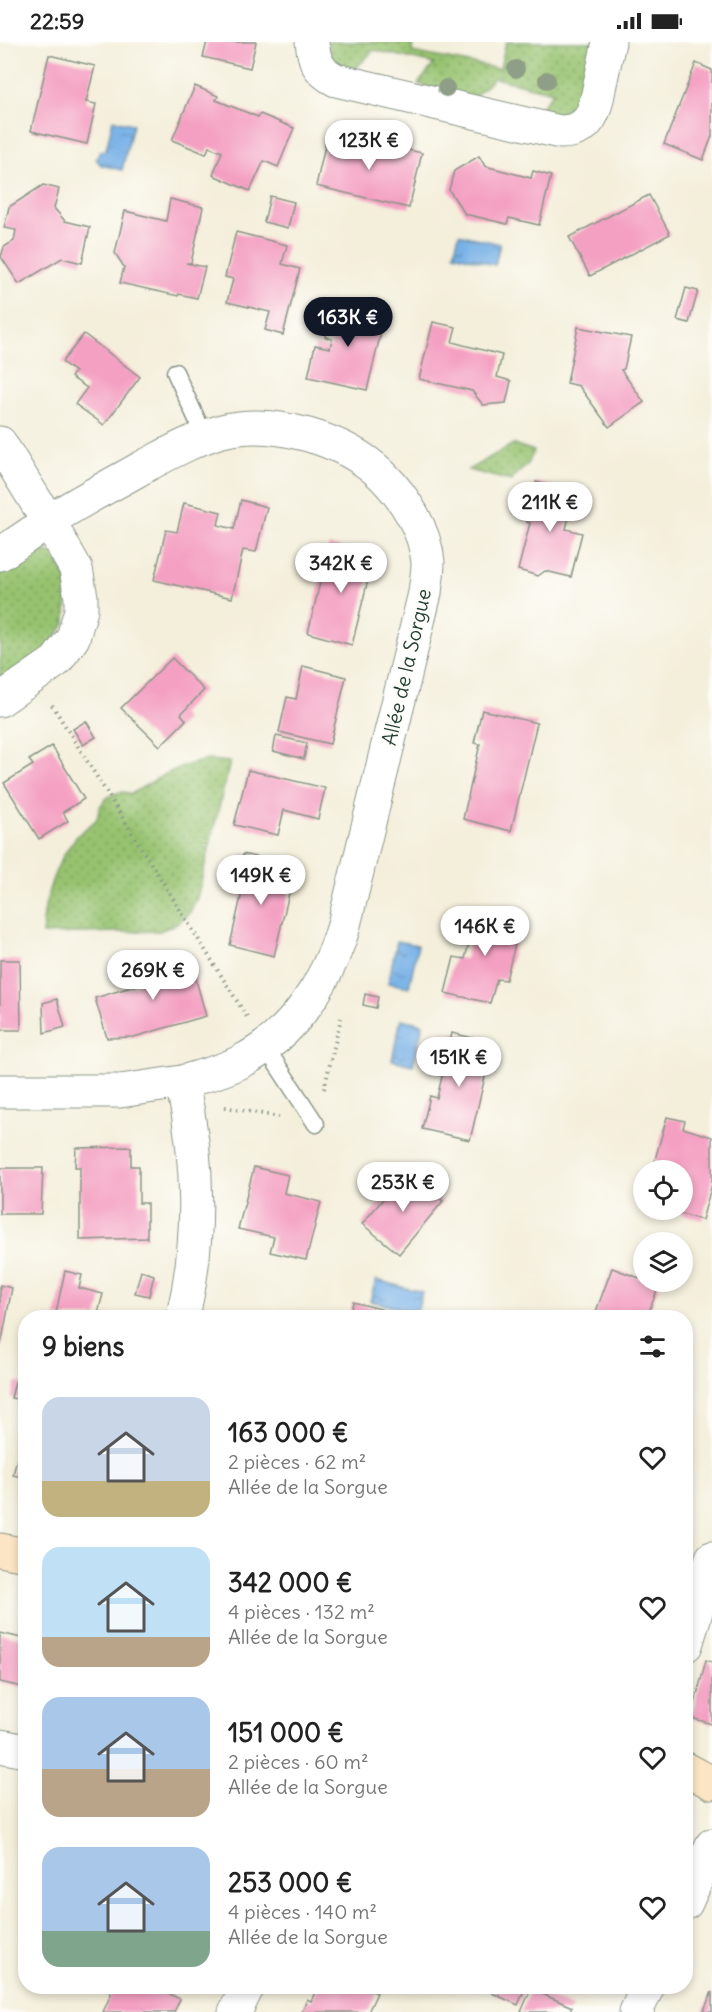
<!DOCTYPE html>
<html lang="fr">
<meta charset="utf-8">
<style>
:root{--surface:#fff;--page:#f6f6f6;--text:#222;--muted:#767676;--accent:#111827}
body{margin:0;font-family:Delius,sans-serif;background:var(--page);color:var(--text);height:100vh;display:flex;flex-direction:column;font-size:22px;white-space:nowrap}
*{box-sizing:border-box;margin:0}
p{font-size:20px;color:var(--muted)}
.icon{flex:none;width:33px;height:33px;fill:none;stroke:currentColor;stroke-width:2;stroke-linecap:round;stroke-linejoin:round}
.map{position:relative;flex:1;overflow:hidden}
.drawer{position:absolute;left:18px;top:1268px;width:675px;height:684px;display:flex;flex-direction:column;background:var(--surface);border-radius:24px;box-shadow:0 3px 9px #0003}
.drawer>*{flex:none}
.controls{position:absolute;left:633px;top:1118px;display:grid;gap:12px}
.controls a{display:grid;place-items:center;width:60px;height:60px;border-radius:50%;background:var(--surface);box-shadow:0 3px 9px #0003;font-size:30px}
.price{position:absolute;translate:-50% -51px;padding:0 14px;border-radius:21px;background:#fff;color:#222;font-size:20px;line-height:39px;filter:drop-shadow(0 2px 3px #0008)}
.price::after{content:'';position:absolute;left:50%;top:36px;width:18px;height:14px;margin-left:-9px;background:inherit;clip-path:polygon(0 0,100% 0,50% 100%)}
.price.active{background:var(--accent);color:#fff}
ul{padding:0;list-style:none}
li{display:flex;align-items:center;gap:18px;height:150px;padding:0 24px}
li span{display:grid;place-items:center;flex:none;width:168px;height:120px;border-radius:18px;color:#555}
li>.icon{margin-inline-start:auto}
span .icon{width:72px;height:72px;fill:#fffc;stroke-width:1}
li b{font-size:26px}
h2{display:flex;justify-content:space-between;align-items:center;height:72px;padding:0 24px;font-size:26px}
.status{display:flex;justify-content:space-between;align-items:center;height:42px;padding:0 30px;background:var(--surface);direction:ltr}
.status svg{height:16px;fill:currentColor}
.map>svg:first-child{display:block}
.grass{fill:url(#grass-dots);stroke:#5b8052;stroke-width:1.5}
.water{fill:url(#water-ripples);stroke:#4a768e;stroke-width:1.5}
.building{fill:#f4a0c2}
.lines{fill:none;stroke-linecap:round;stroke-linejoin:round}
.lane-casing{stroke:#8a9688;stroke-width:19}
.street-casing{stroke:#8a9688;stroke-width:35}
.secondary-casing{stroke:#8a9688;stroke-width:35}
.path{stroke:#8a9688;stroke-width:4;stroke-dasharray:1.5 4.5;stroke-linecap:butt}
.lane{stroke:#fff;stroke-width:16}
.street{stroke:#fff;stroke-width:33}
.secondary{stroke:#fce5c4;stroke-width:33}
.tree{fill:#8f9f87}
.labels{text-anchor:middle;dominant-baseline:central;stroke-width:4.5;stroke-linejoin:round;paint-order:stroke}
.street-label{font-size:20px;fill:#1f3d34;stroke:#fdfcf7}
</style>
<div class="status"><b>22:59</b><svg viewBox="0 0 49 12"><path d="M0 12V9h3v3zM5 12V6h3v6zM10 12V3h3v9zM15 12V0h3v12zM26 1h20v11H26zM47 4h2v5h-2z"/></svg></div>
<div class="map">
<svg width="712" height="1970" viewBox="0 0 712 1970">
<defs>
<pattern id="grass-dots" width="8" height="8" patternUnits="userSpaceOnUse" patternTransform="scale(1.5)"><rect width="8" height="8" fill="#97c370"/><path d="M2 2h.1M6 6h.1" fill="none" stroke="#7ba05d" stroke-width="1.8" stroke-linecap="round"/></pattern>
<pattern id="water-ripples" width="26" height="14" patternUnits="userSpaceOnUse" patternTransform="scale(1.5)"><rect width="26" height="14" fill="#76b0e7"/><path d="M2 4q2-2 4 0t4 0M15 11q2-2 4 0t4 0" fill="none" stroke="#6090bc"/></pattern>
</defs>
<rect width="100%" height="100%" fill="#fdfcf7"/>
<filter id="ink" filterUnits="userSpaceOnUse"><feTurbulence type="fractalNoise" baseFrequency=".0167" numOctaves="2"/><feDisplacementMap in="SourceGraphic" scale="12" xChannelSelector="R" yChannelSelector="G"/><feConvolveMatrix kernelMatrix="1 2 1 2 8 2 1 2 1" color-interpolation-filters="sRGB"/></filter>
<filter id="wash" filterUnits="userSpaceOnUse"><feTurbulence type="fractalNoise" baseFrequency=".008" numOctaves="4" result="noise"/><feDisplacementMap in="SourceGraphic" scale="24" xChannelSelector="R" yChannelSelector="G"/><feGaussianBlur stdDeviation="1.35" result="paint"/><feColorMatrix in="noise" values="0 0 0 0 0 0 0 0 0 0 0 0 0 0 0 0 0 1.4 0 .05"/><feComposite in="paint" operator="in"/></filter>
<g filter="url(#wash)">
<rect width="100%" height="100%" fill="#f4efdb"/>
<g class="grass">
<polygon points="327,0 413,0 412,10 500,27 506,0 602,0 573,79 537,70 553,50 494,36 472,57 418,42 434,22 374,8 356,26 349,29 333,19"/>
<polygon points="513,402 534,409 528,422 512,437 512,439 468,428"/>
<polygon points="38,508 54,512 67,538 66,581 42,614 0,639 0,524 18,513"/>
<path d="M209,718L230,720L197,856L190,870L179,880L160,889L42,892C44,856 54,821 78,793C84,787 91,783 96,778C99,774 98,769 100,765C106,753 120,747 131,752C157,737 179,722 209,718Z"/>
</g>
<g class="water">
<polygon points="113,78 133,82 122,128 101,123 96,117 100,110 106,108"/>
<polygon points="459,192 500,202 495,223 454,212"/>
<polygon points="397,899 418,903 409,945 388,941"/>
<polygon points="401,977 423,982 413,1023 392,1018"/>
<polygon points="376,1238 422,1250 417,1271 370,1259"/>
</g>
<g id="blocks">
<g class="building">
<polygon points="207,0 256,0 250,26 203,15"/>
<polygon points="49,13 95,24 86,60 96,62 87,102 31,89"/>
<polygon points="696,21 712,28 712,94 703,118 664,102"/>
<polygon points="195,44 218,54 216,58 258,75 260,72 294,86 278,125 264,119 250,149 213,133 222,110 209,105 206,112 172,98"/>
<polygon points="328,90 358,97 355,105 385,112 387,103 422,111 409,166 316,144"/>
<polygon points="479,114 485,124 531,136 533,129 551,134 539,183 509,176 507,182 465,172 449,148 454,129"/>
<polygon points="43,143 59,147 54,166 65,179 90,185 82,221 62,216 19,242 1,215 4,205 14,199 16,188 4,186 9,165"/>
<polygon points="649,153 670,192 590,234 569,195"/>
<polygon points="270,154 294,160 288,186 264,180"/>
<polygon points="170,157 203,165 191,221 186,221 205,225 197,256 179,252 178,254 120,241 124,225 115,211 125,169 166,179"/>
<polygon points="236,190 287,203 282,222 300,227 283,293 265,288 270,270 227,260 233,237 225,235"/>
<polygon points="686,246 698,249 689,281 677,278"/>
<polygon points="333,263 385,274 367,348 308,335 315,303 330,306 332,297 325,295"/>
<polygon points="433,280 456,285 452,300 502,313 497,335 511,339 506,361 483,363 472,349 419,337"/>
<polygon points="578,285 631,295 624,327 621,328 644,360 609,385 579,344 567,341"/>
<polygon points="84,292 140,335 104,383 75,362 87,346 71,335 75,330 62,320"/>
<polygon points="536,440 575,450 566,487 582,491 571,535 545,529 538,534 518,528 530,481 527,480"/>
<polygon points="241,458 267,465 256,510 243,508 232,556 154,538 166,488 177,490 184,461 221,470 218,483 234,487"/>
<polygon points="329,503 374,513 352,603 308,591"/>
<polygon points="172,616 204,648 181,672 186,678 160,704 121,666"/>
<polygon points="303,624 346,635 330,702 279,690 287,655 296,657"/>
<polygon points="482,668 537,681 511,789 463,777 480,702 474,701"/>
<polygon points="86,679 96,695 83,703 73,687"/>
<polygon points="276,694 307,701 304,717 273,709"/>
<polygon points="52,704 84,757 63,770 68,779 39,797 4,741 33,723 29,718"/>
<polygon points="248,728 325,746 318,777 284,768 278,793 234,783"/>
<polygon points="243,812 286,822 282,841 291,843 274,914 230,903 246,833 239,832"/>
<polygon points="477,867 521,878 506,938 497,937 490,961 445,951 454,915 465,917"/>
<polygon points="181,914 193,927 206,974 134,995 107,996 95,956 138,943 134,929"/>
<polygon points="0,918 20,918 21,988 0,988"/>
<polygon points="365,952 378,955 376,966 363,963"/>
<polygon points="57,957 65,985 44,991 43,961"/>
<polygon points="452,991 493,1001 470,1098 422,1087 430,1054 437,1056"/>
<polygon points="667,1075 685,1079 683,1086 712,1095 712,1142 702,1178 667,1168 682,1167 682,1128 662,1128 663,1124 654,1121"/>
<polygon points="131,1105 131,1124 139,1124 139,1161 147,1161 147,1196 80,1198 80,1125 75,1125 76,1106"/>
<polygon points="254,1125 288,1133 284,1151 321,1160 306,1218 270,1210 274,1195 238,1187"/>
<polygon points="0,1126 43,1126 41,1172 0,1172"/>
<polygon points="407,1129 443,1159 399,1212 362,1182"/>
<polygon points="612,1226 659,1243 647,1275 594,1275"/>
<polygon points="65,1229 82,1233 79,1246 103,1252 97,1275 55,1275"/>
<polygon points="141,1229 154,1233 149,1254 135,1251"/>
<polygon points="0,1243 12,1246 1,1303 0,1303"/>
<polygon points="353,1260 381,1267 379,1275 349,1275"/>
<polygon points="15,1340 26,1342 26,1359 11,1356"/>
<polygon points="25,1384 26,1384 26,1436 13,1433"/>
<polygon points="0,1591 26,1597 26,1646 0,1640"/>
<polygon points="706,1618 712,1620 712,1682 691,1676"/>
<polygon points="107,1944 153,1944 180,1957 174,1970 103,1970 111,1952"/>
<polygon points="318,1944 360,1944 377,1951 368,1970 302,1970 307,1957 311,1959"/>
<polygon points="495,1944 526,1944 518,1963 492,1951"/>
<polygon points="531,1947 572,1965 570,1970 521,1970"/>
<polygon points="712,1950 712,1970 703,1970"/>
</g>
</g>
</g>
<g filter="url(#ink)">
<use href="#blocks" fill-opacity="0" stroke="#8a9688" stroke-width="1.5"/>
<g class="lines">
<g class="lane-casing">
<g id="lane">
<polyline points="175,330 205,395"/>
<polyline points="264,1003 316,1082"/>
</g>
</g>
<g class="street-casing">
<g id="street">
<path d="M312,0C314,19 318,29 336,38L560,90C592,90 595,68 600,42C603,28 606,14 609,0"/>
<polyline points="0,401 58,495 76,527 81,555 81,568 73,596 56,619 0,658"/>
<path d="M0,512C16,502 32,490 49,479C79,459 112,443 143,425C168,412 194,397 222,389C272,376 345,397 382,433C404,455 425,487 428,520C428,530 426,541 425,551L343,887C326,941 294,992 242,1019C224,1029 202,1034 182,1040"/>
<path d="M0,1049H120L182,1040C199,1117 201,1197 183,1274"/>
<polyline points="686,1603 712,1516"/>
<polyline points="0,1704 26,1709"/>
<polyline points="686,1861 712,1803"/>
<polyline points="235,1970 248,1944"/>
<polyline points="636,1970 648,1944"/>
</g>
</g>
<g class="secondary-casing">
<g id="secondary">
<polyline points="0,1508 26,1513"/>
<polyline points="686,1727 712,1741"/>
</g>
</g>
<g class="path">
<polyline points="52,663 247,975"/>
<polyline points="324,1047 341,976"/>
<polyline points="225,1065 279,1075"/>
</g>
<use href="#lane" class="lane"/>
<use href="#street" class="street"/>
<use href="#secondary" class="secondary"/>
</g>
<g class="tree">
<circle cx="516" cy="27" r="9"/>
<circle cx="547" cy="38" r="9"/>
<circle cx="446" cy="46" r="9"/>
</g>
</g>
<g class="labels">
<g class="street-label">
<text transform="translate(406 625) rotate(-77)">Allée de la Sorgue</text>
</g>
</g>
</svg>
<div class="controls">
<a><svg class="icon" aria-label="locate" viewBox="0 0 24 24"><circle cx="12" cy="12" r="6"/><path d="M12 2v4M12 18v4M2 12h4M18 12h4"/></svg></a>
<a><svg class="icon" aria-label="layers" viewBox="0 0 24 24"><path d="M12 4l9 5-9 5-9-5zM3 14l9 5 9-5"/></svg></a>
</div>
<b class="price" style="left:369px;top:129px">123K €</b>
<b class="price active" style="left:348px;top:306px">163K €</b>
<b class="price" style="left:550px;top:491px">211K €</b>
<b class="price" style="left:341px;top:552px">342K €</b>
<b class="price" style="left:261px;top:864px">149K €</b>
<b class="price" style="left:485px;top:915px">146K €</b>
<b class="price" style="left:153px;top:959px">269K €</b>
<b class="price" style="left:459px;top:1046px">151K €</b>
<b class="price" style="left:403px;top:1171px">253K €</b>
<section class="drawer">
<h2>9 biens<svg class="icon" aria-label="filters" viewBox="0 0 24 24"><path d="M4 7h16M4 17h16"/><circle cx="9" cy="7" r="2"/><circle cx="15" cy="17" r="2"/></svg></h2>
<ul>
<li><span style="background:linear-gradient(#c9d6e8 70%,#c2b280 0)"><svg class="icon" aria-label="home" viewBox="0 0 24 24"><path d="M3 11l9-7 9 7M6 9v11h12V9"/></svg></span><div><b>163 000 €</b><p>2 pièces · 62 m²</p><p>Allée de la Sorgue</p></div><svg class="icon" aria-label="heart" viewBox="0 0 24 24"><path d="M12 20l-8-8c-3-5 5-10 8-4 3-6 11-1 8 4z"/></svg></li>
<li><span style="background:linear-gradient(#bfe0f5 75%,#b9a48a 0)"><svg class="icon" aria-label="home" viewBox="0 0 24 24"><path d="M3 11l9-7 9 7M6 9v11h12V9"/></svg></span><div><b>342 000 €</b><p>4 pièces · 132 m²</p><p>Allée de la Sorgue</p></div><svg class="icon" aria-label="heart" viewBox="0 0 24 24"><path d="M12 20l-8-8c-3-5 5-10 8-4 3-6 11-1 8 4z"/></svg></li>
<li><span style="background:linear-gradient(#a9c7e8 60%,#b9a48a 0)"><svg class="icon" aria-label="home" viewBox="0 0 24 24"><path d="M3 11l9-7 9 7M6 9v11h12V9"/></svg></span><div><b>151 000 €</b><p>2 pièces · 60 m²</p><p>Allée de la Sorgue</p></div><svg class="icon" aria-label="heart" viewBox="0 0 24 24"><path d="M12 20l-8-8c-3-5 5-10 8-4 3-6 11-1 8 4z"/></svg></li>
<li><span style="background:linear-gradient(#a9c7e8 70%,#7fa58c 0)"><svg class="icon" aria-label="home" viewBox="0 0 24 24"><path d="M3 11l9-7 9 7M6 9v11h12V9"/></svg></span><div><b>253 000 €</b><p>4 pièces · 140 m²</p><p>Allée de la Sorgue</p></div><svg class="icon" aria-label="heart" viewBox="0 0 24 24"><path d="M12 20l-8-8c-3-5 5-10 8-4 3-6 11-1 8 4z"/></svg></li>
</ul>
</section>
</div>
